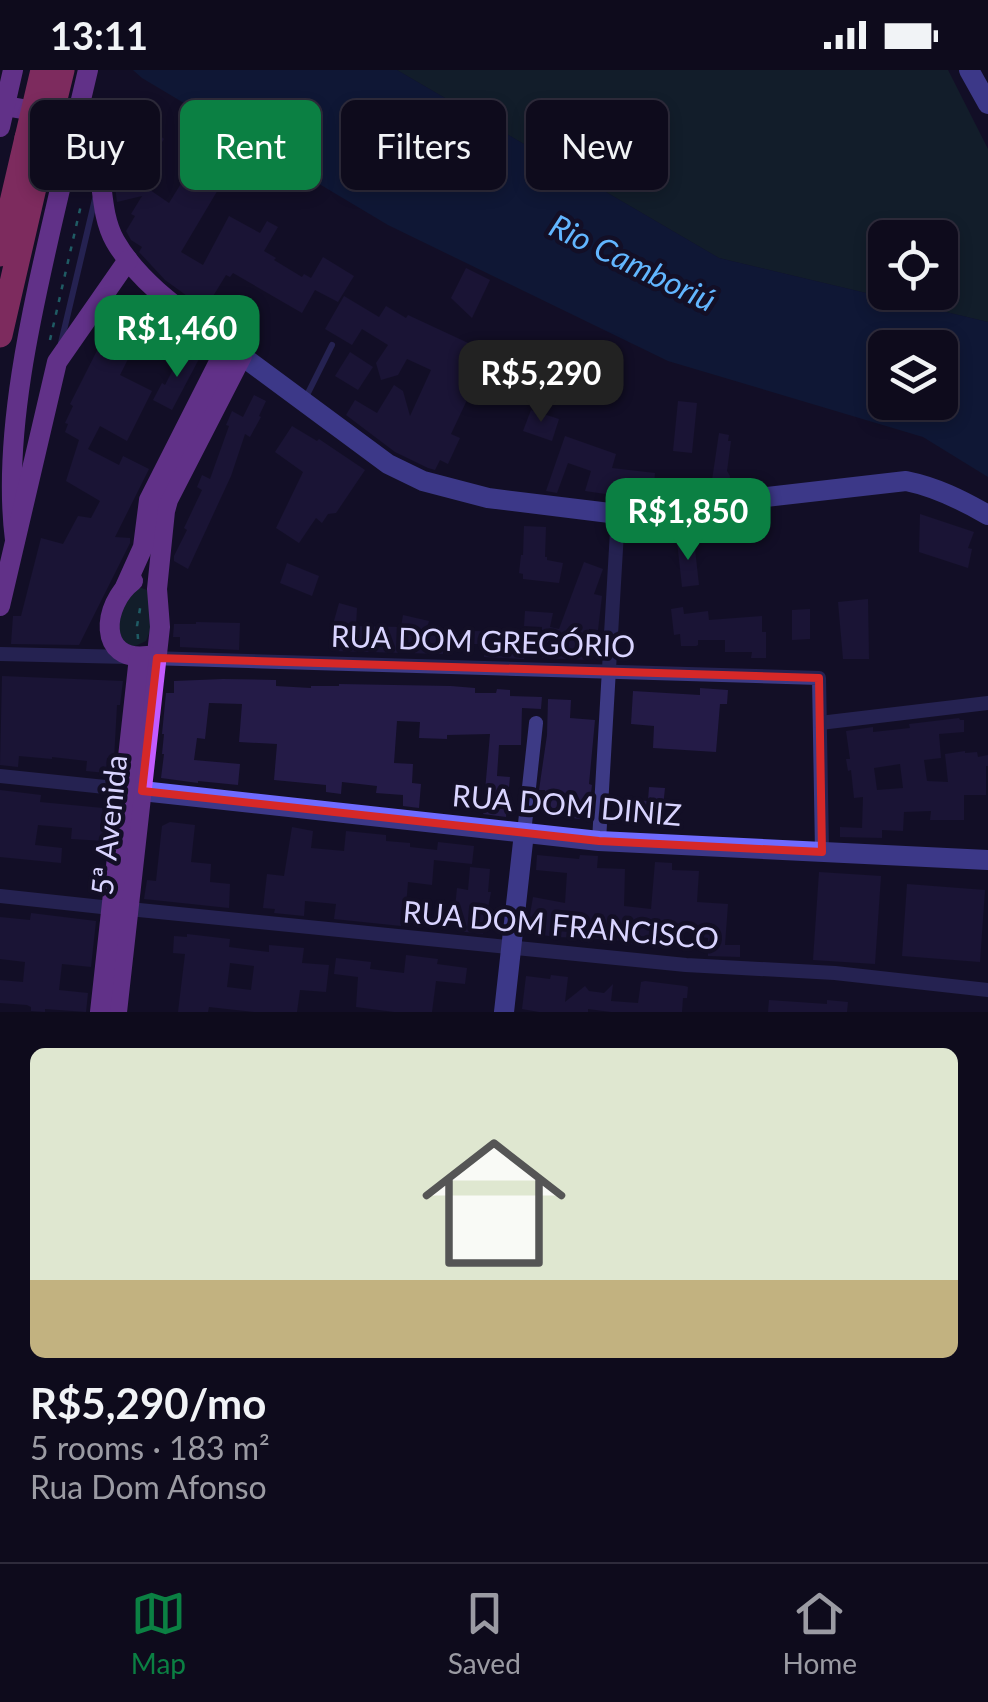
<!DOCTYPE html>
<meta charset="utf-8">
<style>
:root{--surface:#0e0b1c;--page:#171425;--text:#f1f3f6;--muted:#9b9ba3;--line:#2e2b3b;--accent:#0b8043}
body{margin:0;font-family:Lato,sans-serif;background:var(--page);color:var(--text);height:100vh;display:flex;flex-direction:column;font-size:38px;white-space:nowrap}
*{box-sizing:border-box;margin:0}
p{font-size:32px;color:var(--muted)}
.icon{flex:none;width:55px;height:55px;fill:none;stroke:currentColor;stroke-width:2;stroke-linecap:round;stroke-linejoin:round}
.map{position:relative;height:942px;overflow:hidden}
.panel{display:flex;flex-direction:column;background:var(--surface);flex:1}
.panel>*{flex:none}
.hud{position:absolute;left:30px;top:30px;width:930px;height:90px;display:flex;gap:20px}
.tools{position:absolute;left:868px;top:150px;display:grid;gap:20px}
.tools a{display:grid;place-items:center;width:90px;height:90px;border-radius:15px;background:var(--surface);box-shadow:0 5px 15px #0003,0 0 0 2px var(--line);font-size:50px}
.price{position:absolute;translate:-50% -85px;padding:0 22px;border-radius:20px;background:var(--accent);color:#fff;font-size:32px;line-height:65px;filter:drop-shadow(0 2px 5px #0008)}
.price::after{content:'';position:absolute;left:50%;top:60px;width:30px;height:22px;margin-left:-15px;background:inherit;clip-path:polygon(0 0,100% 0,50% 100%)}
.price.on{background:#222;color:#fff}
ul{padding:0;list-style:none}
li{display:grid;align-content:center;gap:20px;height:530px;padding:0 30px}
li span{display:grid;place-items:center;height:310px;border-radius:15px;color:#555}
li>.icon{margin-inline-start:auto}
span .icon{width:180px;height:180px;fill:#fffc;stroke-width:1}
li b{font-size:42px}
.tag{padding:0 35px;border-radius:15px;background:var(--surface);box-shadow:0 5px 15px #0003,0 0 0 2px var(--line);font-size:35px;line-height:90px}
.tag.on{background:var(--accent);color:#fff}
.status{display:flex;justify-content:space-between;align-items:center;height:70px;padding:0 50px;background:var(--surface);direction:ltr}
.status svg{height:28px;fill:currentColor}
.tab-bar{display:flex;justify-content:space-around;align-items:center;height:140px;border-top:2px solid var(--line);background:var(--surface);font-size:28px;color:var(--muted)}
.tab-bar a{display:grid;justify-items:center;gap:5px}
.tab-bar .on{color:var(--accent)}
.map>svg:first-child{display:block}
.green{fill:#12302f;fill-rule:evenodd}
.water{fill:#0c2248;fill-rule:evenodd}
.building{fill:#241b47;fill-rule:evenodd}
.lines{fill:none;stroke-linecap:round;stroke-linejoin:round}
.path{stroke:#2fb8b0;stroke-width:2.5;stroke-dasharray:5 8;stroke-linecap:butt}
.lane{stroke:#3d3a85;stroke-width:6}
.street{stroke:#3d3a85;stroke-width:14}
.secondary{stroke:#6f6bff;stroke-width:20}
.primary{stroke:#c25bff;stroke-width:20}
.highway{stroke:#ff4fa3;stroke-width:25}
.primary-bridge{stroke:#c25bff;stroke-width:20}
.highway-bridge{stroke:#ff4fa3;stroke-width:25}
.marked{fill:none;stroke:#d62828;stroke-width:8;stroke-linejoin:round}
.labels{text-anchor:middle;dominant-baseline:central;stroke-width:9;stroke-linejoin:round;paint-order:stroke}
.street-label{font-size:30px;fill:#d9d4ff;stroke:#130f26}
.water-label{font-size:32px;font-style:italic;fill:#62b6ff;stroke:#130f26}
</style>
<div class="status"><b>13:11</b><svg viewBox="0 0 49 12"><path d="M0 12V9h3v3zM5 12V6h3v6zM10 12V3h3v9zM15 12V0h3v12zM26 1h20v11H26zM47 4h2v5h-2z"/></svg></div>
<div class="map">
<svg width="988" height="942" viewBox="0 0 988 942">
<rect width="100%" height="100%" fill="#130f26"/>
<g class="green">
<path d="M397,0H948L988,79V252L719,188ZM885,168H940V222H885Z"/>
<polygon points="138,517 147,520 152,526 150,561 146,571 133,577 119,572 118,541"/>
</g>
<path class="water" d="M133,0H397L719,188L988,252V407L923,367L668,291L388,155L142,8ZM885,278H940V332H885Z"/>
<g class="building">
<polygon points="149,56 164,69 137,111 169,133 195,91 222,113 181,182 203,195 229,146 260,163 267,151 278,157 264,181 276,188 274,190 302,207 304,204 311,208 323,187 354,206 338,232 315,220 302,243 233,203 230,207 226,205 207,236 203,233 201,236 165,210 139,182 142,177 131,170 126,161 135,146 131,144 142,126 117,132 114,109 121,97 116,94 134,67 140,71"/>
<polygon points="466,198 490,210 472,248 451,228"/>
<polygon points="344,226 379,247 386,236 406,248 408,245 509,292 497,322 475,313 451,364 460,368 448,394 440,390 435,400 428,398 395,382 346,345 355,330 377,343 394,315 403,321 410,346 431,300 407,289 398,305 381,310 376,293 388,275 362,259 352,275 325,259"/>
<polygon points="132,246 148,257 135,285 131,283 120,305 152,321 127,371 100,356 88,379 119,395 123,386 149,399 115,467 130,468 130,473 79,575 11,574 13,546 21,546 41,468 63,474 78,446 91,448 100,431 66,411 79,370 65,362 68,354 65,353 73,336 70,334 113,249 127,257"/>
<polygon points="184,278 200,287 172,340 153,330 162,313 165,315"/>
<polygon points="350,282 373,297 358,320 335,306"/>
<polygon points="254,325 266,331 259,346 261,347 250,367 245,364 231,406 188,499 174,491 174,486 187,460 184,458 202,420 197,417 202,405 210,409 229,356 226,355 232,341 243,347"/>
<polygon points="678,331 697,333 692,383 673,381"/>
<polygon points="531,340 559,349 552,371 523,361"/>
<polygon points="292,356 317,371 319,369 365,400 336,443 328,444 322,453 316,448 299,473 276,458 303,402 275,382"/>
<polygon points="719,363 729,365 728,371 731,371 727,401 730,406 728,418 721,418 711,417"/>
<polygon points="565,366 616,384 612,398 655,403 653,426 619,430 619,426 585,421 591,401 568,393 557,423 546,421"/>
<polygon points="920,444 974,462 968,478 972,479 968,498 919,482"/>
<polygon points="524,456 546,457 545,487 547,487 547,490 563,493 559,513 523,509 523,504 519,503 521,485 523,485"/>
<polygon points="694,470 699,515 682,517 677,471"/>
<polygon points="584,492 603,499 594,524 602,526 598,560 589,559 588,590 542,588 542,557 524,556 525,541 553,543 550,557 559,559"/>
<polygon points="287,493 319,506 312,526 280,513"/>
<polygon points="868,529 869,589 843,589 838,532"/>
<polygon points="339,533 357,538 356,556 401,557 403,545 429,551 427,558 443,558 443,584 331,581 332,558"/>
<polygon points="683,537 684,544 708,541 709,550 762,546 762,562 766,562 766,588 751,588 752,582 725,582 725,570 698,570 698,575 696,576 681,576 680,564 674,565 671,539"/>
<polygon points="810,539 810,569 792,570 792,540"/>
<polygon points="196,552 240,553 239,580 180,577 180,567 173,567 174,554 196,554"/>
<polygon points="473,561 516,562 516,583 524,584 524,589 484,587 484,574 473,574"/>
<polygon points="2,606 123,611 120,635 117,635 114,689 107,688 106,703 86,701 87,691 52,687 52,689 19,686 18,697 0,695"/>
<polygon points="223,609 276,610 276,616 311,618 311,616 339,616 339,614 451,616 475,618 475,623 496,623 497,619 510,620 510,626 542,627 541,639 522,638 521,675 499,675 497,706 510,707 506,747 483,744 490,664 447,665 447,669 419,668 420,652 397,651 394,693 413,694 412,713 421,714 419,738 403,736 403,725 376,723 377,716 342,712 341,724 326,722 326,715 274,710 277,674 239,672 242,634 209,633 205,669 197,668 194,690 240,694 238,715 198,711 198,713 161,708 164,684 162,684 164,664 162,664 166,623 174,623 174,611"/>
<polygon points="700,618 728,620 727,634 720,634 716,682 653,678 654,656 631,654 633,621 700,625"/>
<polygon points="548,629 571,630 570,648 595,650 589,714 592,715 590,732 583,731 580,749 542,744 545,720 539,720 547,665"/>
<path d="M959,648L960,650H964V662L939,664L941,688L924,690L927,711L948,712L945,684L965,681V683L977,682L978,687L988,685V696H986V725H964V750H930L931,741L904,742L903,761L882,760V768L840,767V757L862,758L863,727L854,728L851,700L848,701L846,689H850L846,661L873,657V662L910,658L909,654ZM900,694L903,718L877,720L874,698Z"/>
<polygon points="649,717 665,718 663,737 652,736 651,750 624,749 624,734 631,735 631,730 648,731"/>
<polygon points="0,720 41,725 40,732 103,738 100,759 106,760 105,771 71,769 72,758 38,755 35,775 62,778 61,793 0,787"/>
<polygon points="170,752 195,755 191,792 211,794 210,812 230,814 229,838 144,829 147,810 156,811 162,756"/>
<polygon points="292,757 313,761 311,778 344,781 346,761 386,765 386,771 410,773 410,777 437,780 438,772 474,776 472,794 434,790 432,815 408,812 406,836 409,836 408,854 401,854 401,856 334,849 336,834 305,831 304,846 274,843 275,839 263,838 267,804 284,806"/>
<polygon points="537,785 579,789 580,785 598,786 597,798 625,799 624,836 651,839 655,792 672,793 672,800 699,801 697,832 728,834 725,875 740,875 740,887 708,886 708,868 700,867 701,857 668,855 666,876 626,874 627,871 587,868 554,867 527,862 533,827 565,833 567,803 536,800"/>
<polygon points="470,797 490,799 488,822 491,822 483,864 457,861 460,839 455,838 457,818 468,820"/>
<polygon points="819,802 881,806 875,894 813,890"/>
<polygon points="907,814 985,820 980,892 902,886"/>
<polygon points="31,843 96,851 91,897 62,894 59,920 88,923 86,942 45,939 45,942 31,941 31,937 27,935 0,933 0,910 23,912 25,892 0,889 0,847 30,850"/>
<path d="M187,864L230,869L229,877L269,882V875L304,878L302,893L329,895L326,922L300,920L297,942H254L209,937L208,942H178L185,884L173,883L174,866L187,867ZM230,893L254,896L251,920L227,917Z"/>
<polygon points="406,885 438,889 437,894 467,898 465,914 436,911 432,942 394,942 356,937 358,907 334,904 336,888 371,892 370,899 404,903"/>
<polygon points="551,905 568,907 565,932 585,916 589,921 604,923 613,914 611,931 638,933 641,912 645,911 685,916 688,917 687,928 683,928 682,942 611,942 588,939 588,942 539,942 522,939 526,906 550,909"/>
<polygon points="769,930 827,934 827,930 848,932 847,942 768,942"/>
</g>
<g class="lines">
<g class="path">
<polyline points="50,270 81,135 85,136"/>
<polyline points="138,569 137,556 141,533"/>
</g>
<g class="lane">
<polyline points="61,273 95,129"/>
<polyline points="306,327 332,275"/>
</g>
<g class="street">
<polyline points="0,584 129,587"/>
<polyline points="149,588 819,608 822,782"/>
<polyline points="820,653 988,633"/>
<polyline points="0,706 124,719"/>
<polyline points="524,763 536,653"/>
<polyline points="599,771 618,444"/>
<polyline points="0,826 111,838"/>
<polyline points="129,839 686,895 835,903 988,920"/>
</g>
<g class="secondary">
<polyline points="969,0 988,34"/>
<path d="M242,286L388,394L423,411L488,428L618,444L906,411C936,417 962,430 988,445"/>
<polyline points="142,721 599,771 988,790"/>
<polyline points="504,942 524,763"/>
</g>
<g class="primary">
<path d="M0,35L74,48C111,78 93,132 115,171C143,220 199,252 242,286L168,430L165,441L157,519L160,557L117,942"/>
<path d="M15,470C0,353 41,204 67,89"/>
<path d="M133,511C102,534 97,593 148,586"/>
<polyline points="125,517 143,477 149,430 228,274"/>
<polyline points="0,536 57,292 128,190"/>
<polyline points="100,942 139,587"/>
</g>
<g class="highway">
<polyline points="0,184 27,68"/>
<polyline points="0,265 45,70"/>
</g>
<g class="primary-bridge">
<polyline points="0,57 13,0"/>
<polyline points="67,89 88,0"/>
</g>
<g class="highway-bridge">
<polyline points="27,68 43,0"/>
<polyline points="45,70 62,0"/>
</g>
</g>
<path d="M0 0H988V942H0ZM157,588L819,608L822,782L599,771L142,721Z" fill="#130f26" fill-opacity=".55" fill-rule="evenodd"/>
<path class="marked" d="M157,588L819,608L822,782L599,771L142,721Z"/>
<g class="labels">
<g class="street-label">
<text transform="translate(483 570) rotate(2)">RUA DOM GREGÓRIO</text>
<text transform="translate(567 734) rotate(5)">RUA DOM DINIZ</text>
<text transform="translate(108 755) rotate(-84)">5ª Avenida</text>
<text transform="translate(561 854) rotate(5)">RUA DOM FRANCISCO</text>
</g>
<g class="water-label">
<text transform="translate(633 192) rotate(26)">Rio Camboriú</text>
</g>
</g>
</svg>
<div class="tools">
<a><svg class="icon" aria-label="locate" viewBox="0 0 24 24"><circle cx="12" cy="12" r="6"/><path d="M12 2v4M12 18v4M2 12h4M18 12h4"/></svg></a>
<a><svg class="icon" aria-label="layers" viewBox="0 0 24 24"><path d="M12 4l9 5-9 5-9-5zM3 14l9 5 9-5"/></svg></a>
</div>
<b class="price" style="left:177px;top:310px">R$1,460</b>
<b class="price on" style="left:541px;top:355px">R$5,290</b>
<b class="price" style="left:688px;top:493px">R$1,850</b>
<div class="hud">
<a class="tag">Buy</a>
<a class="tag on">Rent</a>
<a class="tag">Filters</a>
<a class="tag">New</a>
</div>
</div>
<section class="panel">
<ul>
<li><span style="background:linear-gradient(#dfe7d0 75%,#c2b280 0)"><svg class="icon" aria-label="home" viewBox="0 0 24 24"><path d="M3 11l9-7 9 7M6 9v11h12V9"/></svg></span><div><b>R$5,290/mo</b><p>5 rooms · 183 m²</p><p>Rua Dom Afonso</p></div></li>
</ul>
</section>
<nav class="tab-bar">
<a class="on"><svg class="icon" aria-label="map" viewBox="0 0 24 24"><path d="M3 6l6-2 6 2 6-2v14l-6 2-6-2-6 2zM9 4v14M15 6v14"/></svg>Map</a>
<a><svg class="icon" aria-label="saved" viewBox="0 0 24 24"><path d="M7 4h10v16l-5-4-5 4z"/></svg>Saved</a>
<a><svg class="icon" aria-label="home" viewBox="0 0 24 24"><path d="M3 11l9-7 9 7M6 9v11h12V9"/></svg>Home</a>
</nav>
